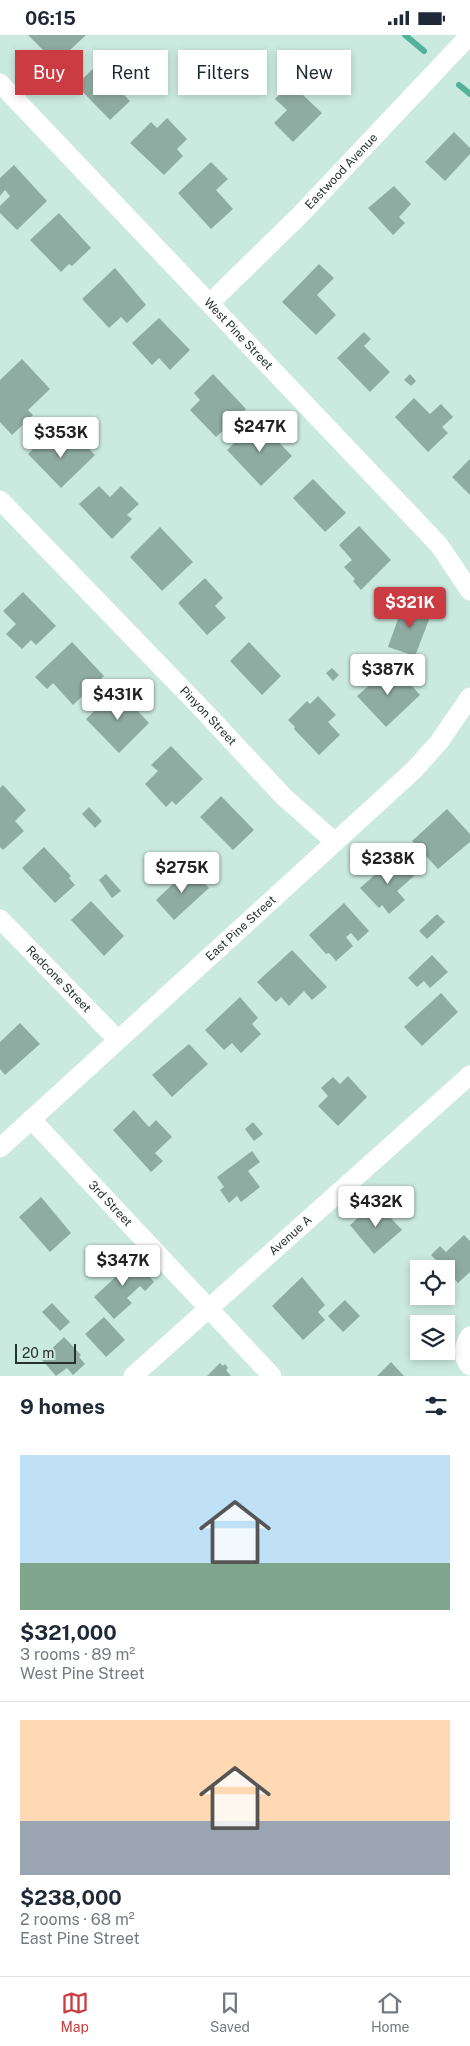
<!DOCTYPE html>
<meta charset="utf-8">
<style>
:root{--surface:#fff;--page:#f6f6f7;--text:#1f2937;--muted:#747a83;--line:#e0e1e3;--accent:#cb3c42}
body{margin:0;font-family:"Public Sans",sans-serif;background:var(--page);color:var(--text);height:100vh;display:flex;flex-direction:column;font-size:19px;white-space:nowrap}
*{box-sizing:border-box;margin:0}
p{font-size:16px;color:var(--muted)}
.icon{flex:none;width:28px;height:28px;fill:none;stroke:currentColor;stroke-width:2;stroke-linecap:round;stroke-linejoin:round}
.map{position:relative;height:1341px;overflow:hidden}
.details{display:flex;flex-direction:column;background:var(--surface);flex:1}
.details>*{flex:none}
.top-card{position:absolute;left:15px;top:15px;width:440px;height:45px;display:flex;gap:10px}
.buttons{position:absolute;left:410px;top:1225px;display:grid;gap:10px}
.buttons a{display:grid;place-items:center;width:45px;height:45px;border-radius:0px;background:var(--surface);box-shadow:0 2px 8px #0003;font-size:25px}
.scale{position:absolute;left:15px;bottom:12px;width:61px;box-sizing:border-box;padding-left:5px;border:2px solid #26322e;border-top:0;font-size:14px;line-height:18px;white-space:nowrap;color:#26322e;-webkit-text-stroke:4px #cbeadf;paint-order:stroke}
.price{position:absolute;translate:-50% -42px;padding:0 11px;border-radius:5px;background:#fff;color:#222;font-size:16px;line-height:32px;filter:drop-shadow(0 1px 2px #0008)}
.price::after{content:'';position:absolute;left:50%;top:30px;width:15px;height:11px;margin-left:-8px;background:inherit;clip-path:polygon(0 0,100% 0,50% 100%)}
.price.selected{background:var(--accent);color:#fff}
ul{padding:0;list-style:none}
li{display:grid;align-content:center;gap:10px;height:265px;padding:0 20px}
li+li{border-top:1px solid var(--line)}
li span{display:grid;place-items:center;height:155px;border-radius:0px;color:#555}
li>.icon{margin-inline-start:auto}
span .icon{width:90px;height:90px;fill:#fffc;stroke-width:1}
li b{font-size:21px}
h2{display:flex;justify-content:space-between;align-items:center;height:60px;padding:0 20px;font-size:21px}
.tag{padding:0 18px;border-radius:0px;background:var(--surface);box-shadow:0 2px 8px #0003;font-size:18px;line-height:45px}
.tag.selected{background:var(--accent);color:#fff}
.status{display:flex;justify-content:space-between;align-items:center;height:35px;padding:0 25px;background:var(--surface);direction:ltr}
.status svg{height:14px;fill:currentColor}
.tab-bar{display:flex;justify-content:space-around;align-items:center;height:70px;border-top:1px solid var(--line);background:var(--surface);font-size:14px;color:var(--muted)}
.tab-bar a{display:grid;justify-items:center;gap:2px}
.tab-bar .selected{color:var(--accent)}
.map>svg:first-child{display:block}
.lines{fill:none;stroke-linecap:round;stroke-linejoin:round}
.stream{stroke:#53b298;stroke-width:6}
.building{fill:#8faca2}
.street{stroke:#fff;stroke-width:19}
.labels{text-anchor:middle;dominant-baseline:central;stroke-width:5;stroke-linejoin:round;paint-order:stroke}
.street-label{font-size:12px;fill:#26322e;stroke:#cbeadf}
</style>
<div class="status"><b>06:15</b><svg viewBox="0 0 49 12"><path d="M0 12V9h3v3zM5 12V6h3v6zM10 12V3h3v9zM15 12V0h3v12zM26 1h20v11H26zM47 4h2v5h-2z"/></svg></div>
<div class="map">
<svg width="470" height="1341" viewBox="0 0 470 1341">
<rect width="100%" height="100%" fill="#cbeadf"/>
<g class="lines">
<g class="stream">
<polyline points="405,0 424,16"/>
<polyline points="459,50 470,59"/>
</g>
</g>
<g class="building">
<polygon points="28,0 86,0 56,28"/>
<polygon points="96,31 130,66 110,85 76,50"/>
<polygon points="290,48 322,78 293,107 274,88 287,75 275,64"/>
<polygon points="167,83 187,104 177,114 183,121 164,140 130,108 151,87 157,93"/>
<polygon points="454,97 470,113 470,119 445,146 425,127"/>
<polygon points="211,127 228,144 216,155 233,174 211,194 178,158"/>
<polygon points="14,130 47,166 17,195 0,178 0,171 10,161 5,155 0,161 0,143"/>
<polygon points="394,151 411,169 399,182 405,188 393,200 368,173"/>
<polygon points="59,178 91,213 72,231 69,229 61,237 30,205"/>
<polygon points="319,229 334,243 317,260 336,280 316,300 282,267"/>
<polygon points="115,233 146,270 127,288 121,282 109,293 82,264"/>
<polygon points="159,283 190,315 170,335 159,323 152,330 132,308"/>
<polygon points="364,297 371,304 364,311 390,337 370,357 337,323"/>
<polygon points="22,324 50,354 28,375 33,380 12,400 0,387 0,345"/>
<polygon points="213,339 246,374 216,402 190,375 200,365 194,358"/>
<polygon points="410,339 416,346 411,351 404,345"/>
<polygon points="414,363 430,379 441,369 453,382 442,392 448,398 428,417 395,382"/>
<polygon points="258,386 292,421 261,451 227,415"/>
<polygon points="49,398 64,414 77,402 95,420 61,453 28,419"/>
<polygon points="470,424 470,460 452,442"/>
<polygon points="313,444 346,478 325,497 293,463"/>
<polygon points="99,451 110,462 121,451 139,469 127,480 132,484 112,504 79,469"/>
<polygon points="359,491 391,525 361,555 353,546 355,544 344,532 352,525 339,510"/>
<polygon points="160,492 193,527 162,556 130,522"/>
<polygon points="205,543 223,563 215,571 226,583 207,600 178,568"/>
<polygon points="23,557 56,591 36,610 31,605 22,614 6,599 16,589 3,576"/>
<polygon points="404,567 432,577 415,621 388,612"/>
<polygon points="72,607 104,641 73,670 53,648 47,654 35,642"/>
<polygon points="249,607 281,641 262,660 230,626"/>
<polygon points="332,633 339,640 333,646 326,638"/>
<polygon points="383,633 396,645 402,640 420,660 386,692 357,661 373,647 370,644"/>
<polygon points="117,654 149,688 119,718 86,684"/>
<polygon points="318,661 336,680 328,687 340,700 319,720 294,694 295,692 288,685 307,666 310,669"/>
<polygon points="171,711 203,744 176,770 172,766 166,772 145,749 158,736 151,730"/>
<polygon points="3,750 26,775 15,786 24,796 3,815 0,812 0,753"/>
<polygon points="221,761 254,795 233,815 200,782"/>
<polygon points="89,772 102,786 95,793 82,779"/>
<polygon points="447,774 470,799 470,807 438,834 412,806"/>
<polygon points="44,812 71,841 69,843 75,850 55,868 22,833"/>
<polygon points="396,821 414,841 397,856 405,865 389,879 382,870 379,873 360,853"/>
<polygon points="190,833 209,853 174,885 156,865"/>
<polygon points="106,839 121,856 112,863 99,845"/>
<polygon points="91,866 124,901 104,921 71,885"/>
<polygon points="344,868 369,896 358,906 351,898 346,902 353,911 336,926 329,918 326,919 309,900"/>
<polygon points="437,879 445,887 427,904 419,896"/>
<polygon points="292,915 327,952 312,965 304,956 289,971 281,962 276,967 257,947"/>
<polygon points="432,920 448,937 430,953 424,946 417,952 408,943"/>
<polygon points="441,958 458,977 422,1011 404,992"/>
<polygon points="240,962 258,983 252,989 261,999 241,1018 232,1008 224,1015 205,995"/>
<polygon points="20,988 40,1009 5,1040 0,1034 0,1007"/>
<polygon points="189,1009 208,1029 172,1062 152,1040"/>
<polygon points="348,1041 367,1062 338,1091 318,1071 328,1061 321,1053 333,1042 340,1049"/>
<polygon points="134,1075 149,1092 156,1085 172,1102 155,1118 163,1126 151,1137 113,1095"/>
<polygon points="253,1087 263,1099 254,1106 245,1094"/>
<polygon points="252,1116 260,1127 248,1136 260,1152 241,1167 237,1161 229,1168 220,1155 224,1152 217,1142"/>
<polygon points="41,1162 71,1198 50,1217 19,1182"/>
<polygon points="376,1167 402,1195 374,1219 350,1190"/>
<polygon points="464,1200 470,1206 470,1237 458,1248 431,1220 440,1211 446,1217"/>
<polygon points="128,1218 154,1247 145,1256 140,1251 127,1263 132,1268 114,1284 94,1262 122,1236 116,1229"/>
<polygon points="302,1242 325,1270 318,1277 325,1285 303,1305 272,1271"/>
<polygon points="345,1265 360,1281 343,1297 328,1281"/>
<polygon points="52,1268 70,1287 60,1296 42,1277"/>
<polygon points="104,1282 125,1305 106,1322 85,1299"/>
<polygon points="64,1302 81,1320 79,1322 85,1329 73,1340 67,1333 56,1341 41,1324"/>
<polygon points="391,1327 404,1341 377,1341"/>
<polygon points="220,1328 223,1331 225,1329 228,1333 226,1335 231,1341 207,1341"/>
</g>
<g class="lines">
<g class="street">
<path id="s1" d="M0,48L439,510L470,556"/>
<path id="s2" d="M210,268L301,179L470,0"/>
<path id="s3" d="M0,465L202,674L284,762L335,807"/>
<path id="s4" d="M0,884L117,1004"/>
<path id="s5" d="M31,1084L272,1341"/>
<path id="s6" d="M0,1113L414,735L439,707L470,662"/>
<path d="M470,1301C463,1310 462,1323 470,1331"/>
<path id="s7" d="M133,1341L470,1040"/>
</g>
</g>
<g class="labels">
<g class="street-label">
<text stroke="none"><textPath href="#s2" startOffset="186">Eastwood Avenue</textPath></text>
<text stroke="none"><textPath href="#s1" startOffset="346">West Pine Street</textPath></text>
<text stroke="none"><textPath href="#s3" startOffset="300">Pinyon Street</textPath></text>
<text stroke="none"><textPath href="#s6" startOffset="326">East Pine Street</textPath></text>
<text stroke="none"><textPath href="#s4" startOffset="84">Redcone Street</textPath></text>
<text stroke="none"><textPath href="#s5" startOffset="116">3rd Street</textPath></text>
<text stroke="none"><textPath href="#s7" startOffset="211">Avenue A</textPath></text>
</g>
</g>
</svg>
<div class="buttons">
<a><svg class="icon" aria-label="locate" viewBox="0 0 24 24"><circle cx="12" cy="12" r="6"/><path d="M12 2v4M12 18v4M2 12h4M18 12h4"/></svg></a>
<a><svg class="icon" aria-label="layers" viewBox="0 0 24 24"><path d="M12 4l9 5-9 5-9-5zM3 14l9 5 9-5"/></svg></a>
</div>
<div class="scale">20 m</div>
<b class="price" style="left:260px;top:418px">$247K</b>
<b class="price" style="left:61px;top:424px">$353K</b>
<b class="price selected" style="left:410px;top:594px">$321K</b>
<b class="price" style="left:388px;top:661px">$387K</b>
<b class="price" style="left:118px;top:686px">$431K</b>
<b class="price" style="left:388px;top:850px">$238K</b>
<b class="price" style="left:182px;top:859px">$275K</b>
<b class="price" style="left:376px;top:1193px">$432K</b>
<b class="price" style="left:123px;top:1252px">$347K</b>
<div class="top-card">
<a class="tag selected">Buy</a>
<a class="tag">Rent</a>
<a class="tag">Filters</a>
<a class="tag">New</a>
</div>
</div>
<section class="details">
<h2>9 homes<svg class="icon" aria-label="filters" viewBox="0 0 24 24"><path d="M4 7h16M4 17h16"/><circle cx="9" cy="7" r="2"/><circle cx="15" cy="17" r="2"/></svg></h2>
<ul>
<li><span style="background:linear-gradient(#bfe0f5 70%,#7fa58c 0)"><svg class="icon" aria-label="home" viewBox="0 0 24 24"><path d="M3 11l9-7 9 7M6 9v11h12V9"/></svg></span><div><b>$321,000</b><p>3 rooms · 89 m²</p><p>West Pine Street</p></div></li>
<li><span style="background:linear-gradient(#ffd9b3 65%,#9aa5b1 0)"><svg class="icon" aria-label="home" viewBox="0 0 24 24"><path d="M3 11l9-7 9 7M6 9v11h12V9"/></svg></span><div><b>$238,000</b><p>2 rooms · 68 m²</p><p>East Pine Street</p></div></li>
</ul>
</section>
<nav class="tab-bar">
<a class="selected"><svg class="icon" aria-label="map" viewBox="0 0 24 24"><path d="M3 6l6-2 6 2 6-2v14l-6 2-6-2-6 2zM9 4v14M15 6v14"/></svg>Map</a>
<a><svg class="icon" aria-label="saved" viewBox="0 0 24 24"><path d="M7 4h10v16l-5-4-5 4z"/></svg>Saved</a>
<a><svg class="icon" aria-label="home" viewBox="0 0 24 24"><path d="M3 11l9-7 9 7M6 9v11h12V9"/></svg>Home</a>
</nav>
